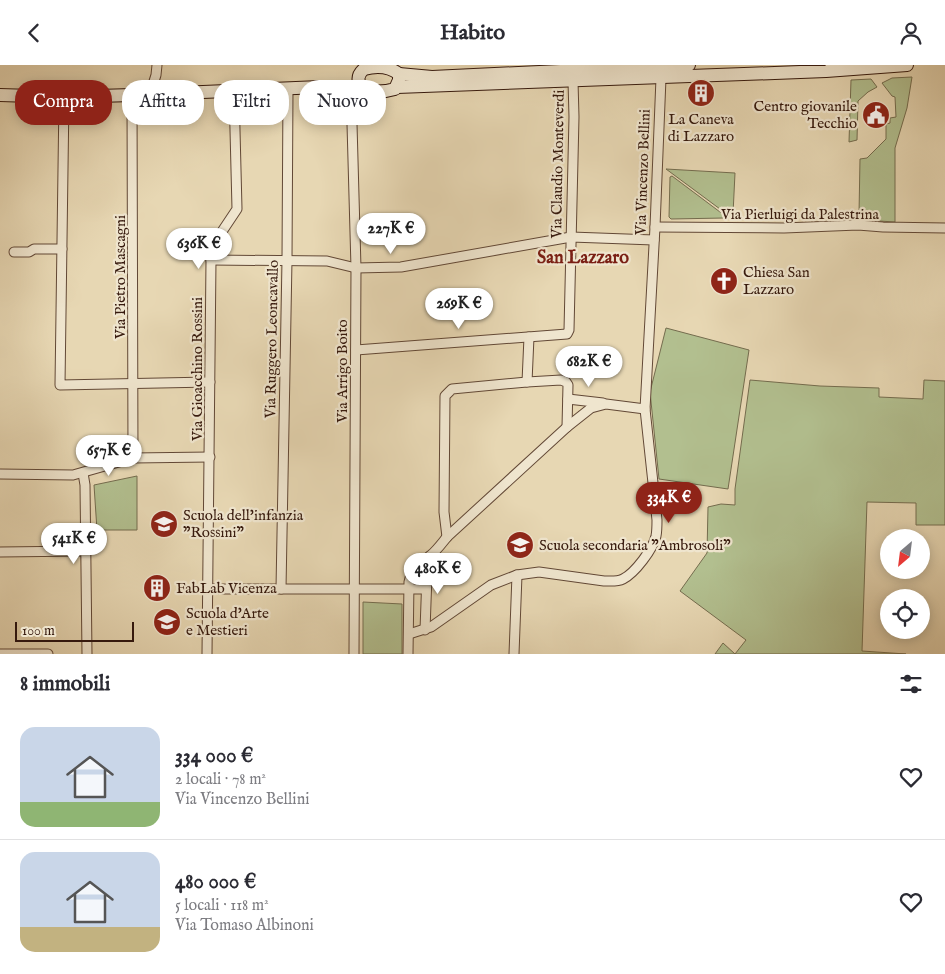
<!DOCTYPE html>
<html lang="it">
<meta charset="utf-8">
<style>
:root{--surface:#fff;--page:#f7f7f7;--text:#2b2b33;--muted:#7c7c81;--line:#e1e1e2;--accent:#8f2418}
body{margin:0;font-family:"IM FELL English",serif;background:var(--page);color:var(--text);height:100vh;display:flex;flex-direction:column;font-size:19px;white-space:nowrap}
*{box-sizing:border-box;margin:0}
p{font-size:16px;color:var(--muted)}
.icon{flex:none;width:28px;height:28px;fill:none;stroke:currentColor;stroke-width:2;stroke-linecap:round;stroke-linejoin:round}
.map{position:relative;height:589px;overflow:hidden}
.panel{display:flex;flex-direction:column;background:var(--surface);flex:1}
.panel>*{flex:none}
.banner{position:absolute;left:15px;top:15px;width:500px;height:45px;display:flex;gap:10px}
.needle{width:32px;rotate:208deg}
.controls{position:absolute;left:880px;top:464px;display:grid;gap:10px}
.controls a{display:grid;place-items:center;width:50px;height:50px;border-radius:50%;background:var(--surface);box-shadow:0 2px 12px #0003;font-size:25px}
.scale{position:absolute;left:15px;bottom:12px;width:119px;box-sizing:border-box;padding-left:5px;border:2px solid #36190d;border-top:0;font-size:14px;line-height:18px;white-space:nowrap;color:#36190d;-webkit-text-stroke:4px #efe5ce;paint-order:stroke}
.price{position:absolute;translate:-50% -42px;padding:0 11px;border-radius:18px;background:#fff;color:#222;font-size:16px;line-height:32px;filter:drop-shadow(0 1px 2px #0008)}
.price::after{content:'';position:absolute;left:50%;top:30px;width:15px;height:11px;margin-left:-8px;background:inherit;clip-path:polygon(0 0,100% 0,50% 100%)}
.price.current{background:var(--accent);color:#fff}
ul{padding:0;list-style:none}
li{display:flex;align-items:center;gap:15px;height:125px;padding:0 20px}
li+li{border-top:1px solid var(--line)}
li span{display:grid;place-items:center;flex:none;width:140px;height:100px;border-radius:15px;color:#555}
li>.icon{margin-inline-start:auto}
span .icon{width:60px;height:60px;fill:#fffc;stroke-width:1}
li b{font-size:21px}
h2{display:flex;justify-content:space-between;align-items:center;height:60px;padding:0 20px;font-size:21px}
.chip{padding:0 18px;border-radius:20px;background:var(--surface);box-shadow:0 2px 12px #0003;font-size:18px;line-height:45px}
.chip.current{background:var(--accent);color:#fff}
header{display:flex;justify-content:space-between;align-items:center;height:65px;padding:0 20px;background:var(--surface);font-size:22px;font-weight:800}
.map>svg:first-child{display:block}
.green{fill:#b2bf8f;stroke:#746c4e}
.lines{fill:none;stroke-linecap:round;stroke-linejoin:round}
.street-casing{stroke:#624836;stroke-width:11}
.secondary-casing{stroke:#36190d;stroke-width:14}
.street{stroke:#efe5ce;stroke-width:9}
.secondary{stroke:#efe5ce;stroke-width:12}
.labels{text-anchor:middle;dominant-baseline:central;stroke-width:4.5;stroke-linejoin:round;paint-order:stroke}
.poi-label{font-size:15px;fill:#36190d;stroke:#efe5ce;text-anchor:start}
.street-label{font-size:15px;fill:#36190d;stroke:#efe5ce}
.quarter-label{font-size:18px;font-weight:bold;fill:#7a1f14;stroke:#efe5ce}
</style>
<header><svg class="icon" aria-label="back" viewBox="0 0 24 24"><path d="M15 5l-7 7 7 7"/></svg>Habito<svg class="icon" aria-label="person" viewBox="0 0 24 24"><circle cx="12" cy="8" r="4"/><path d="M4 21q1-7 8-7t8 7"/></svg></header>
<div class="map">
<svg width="945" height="589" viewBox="0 0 945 589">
<rect width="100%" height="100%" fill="#e7d7b3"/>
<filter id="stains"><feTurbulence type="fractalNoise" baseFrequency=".004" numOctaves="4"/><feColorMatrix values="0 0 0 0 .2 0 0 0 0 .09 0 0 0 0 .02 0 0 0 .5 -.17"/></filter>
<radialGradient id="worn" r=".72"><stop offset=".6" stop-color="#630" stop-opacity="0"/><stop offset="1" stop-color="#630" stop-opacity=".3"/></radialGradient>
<g class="green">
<polygon points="912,12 907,43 895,83 895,157 879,156 859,149 860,94 867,93 886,74 886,59 890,58 890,53 896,52 895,32 892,31 882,18 892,13"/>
<polygon points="871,14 877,22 868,27 858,36 857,75 849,77 851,15"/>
<polygon points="666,104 735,108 733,149 731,153 731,146 724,147"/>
<polygon points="672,111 724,150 724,153 671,154 669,152 670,112"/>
<polygon points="666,263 749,285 728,424 659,414 650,327"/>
<polygon points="750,315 820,321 879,323 879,332 923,334 924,315 945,316 945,460 916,460 916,438 867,437 862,586 906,589 715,589 723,578 735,589 746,575 680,526 707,488 708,442 721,439 735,440 735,424"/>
<polygon points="137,411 137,465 97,465 94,420"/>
<polygon points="363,537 402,539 402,589 363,589"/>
</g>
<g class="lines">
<g class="street-casing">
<g id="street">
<polyline points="351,23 356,203 354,589"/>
<polyline points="150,29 156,10 157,0"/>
<polyline points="132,30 133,393"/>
<polyline points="64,32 60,320 210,317"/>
<polyline points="655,162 784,163 858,160 883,162 945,163"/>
<polyline points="14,187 29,187 34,184 62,184"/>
<polyline points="211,195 327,196 356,203 401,202 571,172 654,175"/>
<polyline points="356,285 567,269 569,265 574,52 573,16"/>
<polyline points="527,317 529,272"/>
<polyline points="568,334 603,338"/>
<polyline points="83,408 85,420 87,589"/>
<polyline points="0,409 73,410 133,393 210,392"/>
<polyline points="447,472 444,447 445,331 452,324 527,317 561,315 566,317 568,320 567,362"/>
<polyline points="0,487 85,486"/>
<polyline points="208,524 426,524"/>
<polyline points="281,524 287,195 288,24"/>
<polyline points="425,565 427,510 430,491"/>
<path d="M409,569L431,562L491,520L517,510L539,507L604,516C610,516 617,517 623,514C635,508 653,484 656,471C657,466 657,460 657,455L645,344L655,162L661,13"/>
<polyline points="0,589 48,589"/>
<polyline points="207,589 211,195 213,180 237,144 234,26"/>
<path d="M408,589L409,517C413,500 419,500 431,490C437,485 442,478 447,472L567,362L591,343L606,339L645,344"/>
<polyline points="514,589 517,510"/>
</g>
</g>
<g class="secondary-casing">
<g id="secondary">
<polyline points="399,9 432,12 689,0"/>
<polyline points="397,22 826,6 907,0"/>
<path d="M0,30L64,32L132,30L320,22L362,24L370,27L386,26L395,24L399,15V9C389,1 375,1 364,4C357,10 357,16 362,24"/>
</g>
</g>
<use href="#street" class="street"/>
<use href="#secondary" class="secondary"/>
</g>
<defs>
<g id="building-disc" transform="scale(1.4375)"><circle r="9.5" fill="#8f2418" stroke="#efe5ce"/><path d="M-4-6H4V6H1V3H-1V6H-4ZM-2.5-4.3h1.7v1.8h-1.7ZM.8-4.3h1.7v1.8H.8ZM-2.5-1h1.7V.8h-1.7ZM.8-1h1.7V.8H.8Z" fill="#fff"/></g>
<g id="civic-disc" transform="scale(1.4375)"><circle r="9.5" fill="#8f2418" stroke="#efe5ce"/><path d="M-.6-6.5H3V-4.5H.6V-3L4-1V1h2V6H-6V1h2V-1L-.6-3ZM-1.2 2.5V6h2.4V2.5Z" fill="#fff"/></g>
<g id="church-disc" transform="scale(1.4375)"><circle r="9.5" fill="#8f2418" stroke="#efe5ce"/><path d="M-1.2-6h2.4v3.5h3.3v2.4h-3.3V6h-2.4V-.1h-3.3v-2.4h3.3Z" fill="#fff"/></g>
<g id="school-disc" transform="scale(1.4375)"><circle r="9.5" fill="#8f2418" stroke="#efe5ce"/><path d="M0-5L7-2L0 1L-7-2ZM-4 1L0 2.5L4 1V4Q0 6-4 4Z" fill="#fff"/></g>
</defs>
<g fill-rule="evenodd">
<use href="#building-disc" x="701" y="28"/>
<use href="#civic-disc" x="876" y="50"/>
<use href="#church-disc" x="724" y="216"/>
<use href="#school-disc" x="164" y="459"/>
<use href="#school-disc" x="520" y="480"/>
<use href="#building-disc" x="157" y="523"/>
<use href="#school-disc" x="167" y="557"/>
</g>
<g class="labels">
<g class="poi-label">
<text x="857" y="41" text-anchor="end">Centro giovanile<tspan x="857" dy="17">Tecchio</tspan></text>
<text x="701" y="54" text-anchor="middle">La Caneva<tspan x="701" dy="17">di Lazzaro</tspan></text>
<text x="743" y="207">Chiesa San<tspan x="743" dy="17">Lazzaro</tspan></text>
<text x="183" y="450">Scuola dell'infanzia<tspan x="183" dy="17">"Rossini"</tspan></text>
<text x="539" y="480">Scuola secondaria "Ambrosoli"</text>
<text x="176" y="523">FabLab Vicenza</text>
<text x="186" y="548">Scuola d'Arte<tspan x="186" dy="17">e Mestieri</tspan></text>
</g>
<g class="street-label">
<text transform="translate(558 99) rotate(-89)">Via Claudio Monteverdi</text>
<text transform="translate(643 107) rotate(-88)">Via Vincenzo Bellini</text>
<text x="800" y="149">Via Pierluigi da Palestrina</text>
<text transform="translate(120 212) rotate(-90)">Via Pietro Mascagni</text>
<text transform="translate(272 274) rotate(-89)">Via Ruggero Leoncavallo</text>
<text transform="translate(197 304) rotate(-90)">Via Gioacchino Rossini</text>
<text transform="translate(342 306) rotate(-90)">Via Arrigo Boito</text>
</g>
<g class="quarter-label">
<text x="583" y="193">San Lazzaro</text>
</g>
</g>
<rect width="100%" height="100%" filter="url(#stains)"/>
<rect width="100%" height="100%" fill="url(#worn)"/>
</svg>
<div class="controls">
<a><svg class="needle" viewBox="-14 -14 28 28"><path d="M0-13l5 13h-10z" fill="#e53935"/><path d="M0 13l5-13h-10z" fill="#7c7c81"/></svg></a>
<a><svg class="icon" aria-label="locate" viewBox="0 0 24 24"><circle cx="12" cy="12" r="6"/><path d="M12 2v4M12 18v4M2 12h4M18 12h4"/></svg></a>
</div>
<div class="scale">100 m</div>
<b class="price" style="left:391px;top:190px">227K €</b>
<b class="price" style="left:199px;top:205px">636K €</b>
<b class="price" style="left:459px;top:265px">269K €</b>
<b class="price" style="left:589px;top:323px">682K €</b>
<b class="price" style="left:109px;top:412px">657K €</b>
<b class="price current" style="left:669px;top:459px">334K €</b>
<b class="price" style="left:74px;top:500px">541K €</b>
<b class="price" style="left:438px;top:530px">480K €</b>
<div class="banner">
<a class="chip current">Compra</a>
<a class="chip">Affitta</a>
<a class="chip">Filtri</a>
<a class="chip">Nuovo</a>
</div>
</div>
<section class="panel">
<h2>8 immobili<svg class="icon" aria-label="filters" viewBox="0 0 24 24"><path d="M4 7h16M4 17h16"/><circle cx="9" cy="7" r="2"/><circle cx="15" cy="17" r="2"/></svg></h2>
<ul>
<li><span style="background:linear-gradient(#c9d6e8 75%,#8fb573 0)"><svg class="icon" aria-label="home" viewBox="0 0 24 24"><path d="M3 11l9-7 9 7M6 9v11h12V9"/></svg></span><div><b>334 000 €</b><p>2 locali · 78 m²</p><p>Via Vincenzo Bellini</p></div><svg class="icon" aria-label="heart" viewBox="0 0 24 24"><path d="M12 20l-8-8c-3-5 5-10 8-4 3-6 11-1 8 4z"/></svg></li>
<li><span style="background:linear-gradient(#c9d6e8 75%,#c2b280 0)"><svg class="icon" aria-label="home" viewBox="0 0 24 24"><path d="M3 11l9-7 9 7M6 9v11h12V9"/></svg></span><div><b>480 000 €</b><p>5 locali · 118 m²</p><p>Via Tomaso Albinoni</p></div><svg class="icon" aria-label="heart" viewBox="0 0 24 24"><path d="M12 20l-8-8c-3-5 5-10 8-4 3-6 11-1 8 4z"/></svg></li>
</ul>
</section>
